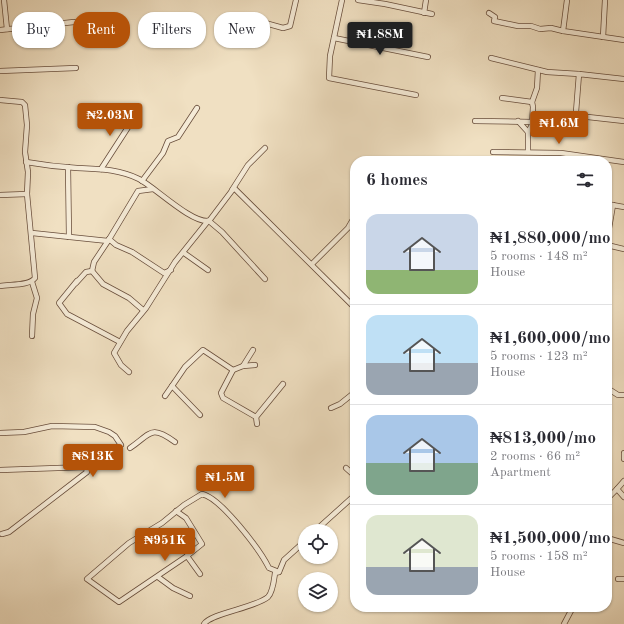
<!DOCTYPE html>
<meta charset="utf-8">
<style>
:root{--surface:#fff;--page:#f2f2f3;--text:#2b2b33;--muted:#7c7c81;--line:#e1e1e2;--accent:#b45309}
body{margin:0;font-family:"Old Standard TT",serif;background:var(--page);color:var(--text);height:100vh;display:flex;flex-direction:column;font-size:15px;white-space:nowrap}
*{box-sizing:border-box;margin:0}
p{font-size:13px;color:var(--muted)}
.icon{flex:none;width:22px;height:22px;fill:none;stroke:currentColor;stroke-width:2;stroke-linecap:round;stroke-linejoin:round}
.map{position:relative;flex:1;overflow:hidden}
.sheet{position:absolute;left:350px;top:156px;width:262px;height:456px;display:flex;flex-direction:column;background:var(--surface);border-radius:16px;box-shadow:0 1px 3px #0004}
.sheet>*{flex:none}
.banner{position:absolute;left:12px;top:12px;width:278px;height:36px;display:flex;gap:8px}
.buttons{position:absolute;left:298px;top:524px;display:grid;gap:8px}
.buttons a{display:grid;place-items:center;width:40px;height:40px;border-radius:50%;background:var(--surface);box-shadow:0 1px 3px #0004;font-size:20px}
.price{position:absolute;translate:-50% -34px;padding:0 9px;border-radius:4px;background:var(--accent);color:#fff;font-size:13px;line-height:26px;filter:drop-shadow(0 1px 2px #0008)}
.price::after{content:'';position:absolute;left:50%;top:24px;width:12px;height:9px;margin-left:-6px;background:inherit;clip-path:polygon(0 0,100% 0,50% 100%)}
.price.active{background:#222;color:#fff}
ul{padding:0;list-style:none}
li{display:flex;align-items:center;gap:12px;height:100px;padding:0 16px}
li+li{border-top:1px solid var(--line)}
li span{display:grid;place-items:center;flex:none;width:112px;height:80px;border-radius:12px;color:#555}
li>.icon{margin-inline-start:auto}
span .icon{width:48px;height:48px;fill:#fffc;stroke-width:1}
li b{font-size:17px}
h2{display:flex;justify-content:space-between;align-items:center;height:48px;padding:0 16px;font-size:17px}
.chip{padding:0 14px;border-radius:16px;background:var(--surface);box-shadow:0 1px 3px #0004;font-size:14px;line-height:36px}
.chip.active{background:var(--accent);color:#fff}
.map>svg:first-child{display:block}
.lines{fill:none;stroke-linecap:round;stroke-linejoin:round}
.minor-casing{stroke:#694e3c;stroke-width:6}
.minor{stroke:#f5ebd7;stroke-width:4.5}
</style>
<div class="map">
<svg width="624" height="624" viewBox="0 0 624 624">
<rect width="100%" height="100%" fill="#f0e0c2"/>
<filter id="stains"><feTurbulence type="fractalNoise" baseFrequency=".005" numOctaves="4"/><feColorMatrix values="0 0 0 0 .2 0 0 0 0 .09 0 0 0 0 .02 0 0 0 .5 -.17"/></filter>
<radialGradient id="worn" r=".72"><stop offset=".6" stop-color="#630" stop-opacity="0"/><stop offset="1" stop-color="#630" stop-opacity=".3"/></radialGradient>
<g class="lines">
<g class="minor-casing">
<g id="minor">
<polyline points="4,0 7,29"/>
<polyline points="342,0 330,56 329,78 416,95"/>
<polyline points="358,0 385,4 432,14"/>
<polyline points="567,0 563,31 624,40"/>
<polyline points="424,13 426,0"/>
<polyline points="489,13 495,17 494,21 518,26 531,26 540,29 551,28 563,31"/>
<polyline points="247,18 283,28 290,26 296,0"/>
<polyline points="0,30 74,22"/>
<polyline points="603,37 605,0"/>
<polyline points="334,38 428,57"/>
<polyline points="491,58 547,72 579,74"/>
<polyline points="0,71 76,68"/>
<polyline points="624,79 579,74 576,112 579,116 624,121"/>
<polyline points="502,98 532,102"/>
<path d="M0,100L22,102L25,105L27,125L25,152L28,172L27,194L35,278C29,286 10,284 0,286"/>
<polyline points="475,121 532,122"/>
<polyline points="518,121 528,132"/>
<polyline points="493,152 561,153 624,162"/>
<polyline points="528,152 528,132 532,125 533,107 532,102 537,88 538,70"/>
<path d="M26,162C43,165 60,167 77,168C99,169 119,169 139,179C156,188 191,223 209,221L234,188L355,308"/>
<polyline points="68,167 69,237"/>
<polyline points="101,169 136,115"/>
<polyline points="142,181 163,153 168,141 178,137 197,108"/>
<polyline points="232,190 248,165 265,148"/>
<polyline points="0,195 27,194"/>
<polyline points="607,204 624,207"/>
<polyline points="209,221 222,232 265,279"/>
<polyline points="32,233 108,241 138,191 153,189"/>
<polyline points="109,239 116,245 132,252 164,273 171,270"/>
<polyline points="607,240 613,205"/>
<polyline points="607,245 624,249"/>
<polyline points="184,253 208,270"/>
<polyline points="312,264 348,228 355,216"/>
<polyline points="92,271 94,262 108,241"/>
<polyline points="77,281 59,303 67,314 120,342"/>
<polyline points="76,283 86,272 92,271 103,284 129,298 143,310"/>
<polyline points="32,336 33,314 37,298 32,282"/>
<polyline points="243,366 255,365"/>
<polyline points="233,370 243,366 253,350"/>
<polyline points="129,372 121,365 114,353 127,331 146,308 175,262 208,221"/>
<polyline points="172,386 185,367 203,350 233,370 221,393 223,398 256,417"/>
<polyline points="607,388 618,395 624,395"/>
<polyline points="165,396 172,386 200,415"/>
<polyline points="331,408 340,404 355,392"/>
<polyline points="257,424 256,417 283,384"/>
<polyline points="0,433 24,432 52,426 95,427 109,432 115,436 121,445"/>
<path d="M130,448C151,434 150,424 175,442"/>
<polyline points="624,453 624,459"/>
<polyline points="346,468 355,476"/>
<polyline points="0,470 86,467 87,472 9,532 2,534"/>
<polyline points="617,489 624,481"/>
<polyline points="607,499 617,489 624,497"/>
<polyline points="176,511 186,518 202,544 187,556 200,574"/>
<polyline points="315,531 355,495"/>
<polyline points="607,538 624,543"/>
<path d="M187,556L119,602L87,579L129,543L162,523L184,505L202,494C221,498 260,550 269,568L279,572"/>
<polyline points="158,577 173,588 190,596"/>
<polyline points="618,579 624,579"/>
<path d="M204,624C211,613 255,608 268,597C273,592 274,580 275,573L279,572L284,560L305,541"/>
<polyline points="564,624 573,607"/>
</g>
</g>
<use href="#minor" class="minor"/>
</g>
<rect width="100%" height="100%" filter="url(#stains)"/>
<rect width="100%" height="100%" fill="url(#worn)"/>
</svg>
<div class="buttons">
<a><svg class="icon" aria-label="locate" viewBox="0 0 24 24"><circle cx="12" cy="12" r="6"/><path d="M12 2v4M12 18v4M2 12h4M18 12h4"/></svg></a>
<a><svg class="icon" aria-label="layers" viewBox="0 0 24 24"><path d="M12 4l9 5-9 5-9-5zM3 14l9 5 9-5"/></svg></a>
</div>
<b class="price active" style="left:380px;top:56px">₦1.88M</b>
<b class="price" style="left:110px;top:137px">₦2.03M</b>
<b class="price" style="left:559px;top:145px">₦1.6M</b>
<b class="price" style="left:93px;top:478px">₦813K</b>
<b class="price" style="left:225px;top:499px">₦1.5M</b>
<b class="price" style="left:165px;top:562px">₦951K</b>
<div class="banner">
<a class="chip">Buy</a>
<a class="chip active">Rent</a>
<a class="chip">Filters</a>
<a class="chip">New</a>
</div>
<section class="sheet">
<h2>6 homes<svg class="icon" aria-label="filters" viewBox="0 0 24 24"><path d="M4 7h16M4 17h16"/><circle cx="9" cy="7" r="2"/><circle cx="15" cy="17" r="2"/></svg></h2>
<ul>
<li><span style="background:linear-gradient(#c9d6e8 70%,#8fb573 0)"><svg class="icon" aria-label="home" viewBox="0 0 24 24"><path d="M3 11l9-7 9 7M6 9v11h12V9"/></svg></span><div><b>₦1,880,000/mo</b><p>5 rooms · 148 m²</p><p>House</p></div></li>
<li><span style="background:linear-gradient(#bfe0f5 60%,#9aa5b1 0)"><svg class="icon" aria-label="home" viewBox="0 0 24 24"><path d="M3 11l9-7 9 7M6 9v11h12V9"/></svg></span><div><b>₦1,600,000/mo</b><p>5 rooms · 123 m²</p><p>House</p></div></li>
<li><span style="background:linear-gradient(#a9c7e8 60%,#7fa58c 0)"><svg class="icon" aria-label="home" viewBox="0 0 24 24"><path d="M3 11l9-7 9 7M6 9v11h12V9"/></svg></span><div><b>₦813,000/mo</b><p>2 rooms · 66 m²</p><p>Apartment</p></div></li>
<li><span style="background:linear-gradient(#dfe7d0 65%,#9aa5b1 0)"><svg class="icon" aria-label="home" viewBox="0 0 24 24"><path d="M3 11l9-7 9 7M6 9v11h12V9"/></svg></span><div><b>₦1,500,000/mo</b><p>5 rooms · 158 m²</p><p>House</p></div></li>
</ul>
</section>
</div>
